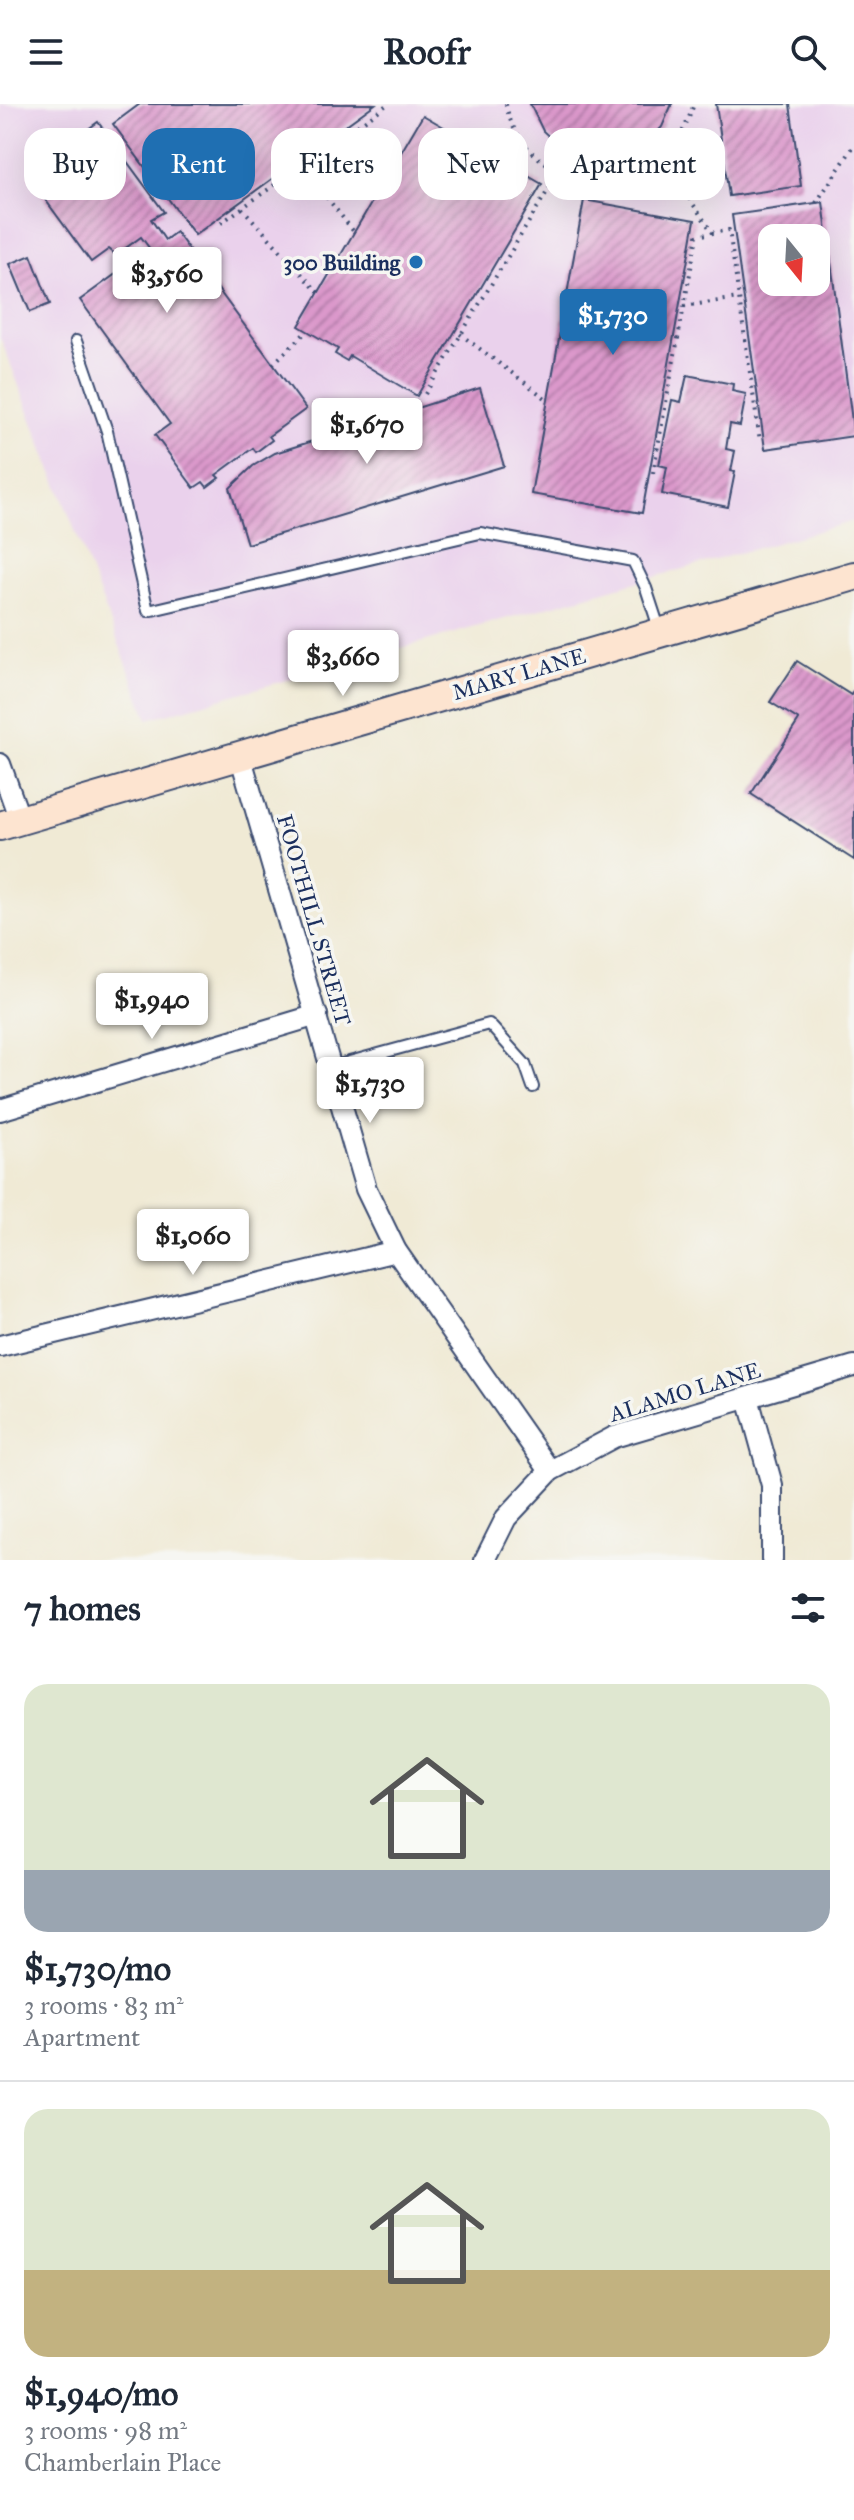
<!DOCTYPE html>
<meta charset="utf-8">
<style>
:root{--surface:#fff;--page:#f6f6f7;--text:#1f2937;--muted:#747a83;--line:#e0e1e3;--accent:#1f6fb2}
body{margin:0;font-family:"IM FELL Great Primer",serif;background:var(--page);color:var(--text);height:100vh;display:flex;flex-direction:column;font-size:30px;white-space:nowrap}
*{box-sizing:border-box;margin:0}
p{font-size:26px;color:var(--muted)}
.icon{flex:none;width:44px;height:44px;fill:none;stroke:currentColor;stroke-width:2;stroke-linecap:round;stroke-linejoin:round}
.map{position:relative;height:1456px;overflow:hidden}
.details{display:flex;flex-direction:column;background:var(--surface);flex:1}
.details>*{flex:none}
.banner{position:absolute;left:24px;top:24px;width:806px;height:72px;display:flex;gap:16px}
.needle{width:52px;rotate:162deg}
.tools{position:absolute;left:758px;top:120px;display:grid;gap:16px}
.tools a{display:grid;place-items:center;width:72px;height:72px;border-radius:16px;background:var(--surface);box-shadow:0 8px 32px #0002;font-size:40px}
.price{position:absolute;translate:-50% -68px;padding:0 18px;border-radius:8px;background:#fff;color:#222;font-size:26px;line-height:52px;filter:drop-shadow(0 2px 4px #0008)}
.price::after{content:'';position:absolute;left:50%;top:48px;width:24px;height:18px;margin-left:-12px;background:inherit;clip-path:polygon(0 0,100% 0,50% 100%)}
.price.selected{background:var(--accent);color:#fff}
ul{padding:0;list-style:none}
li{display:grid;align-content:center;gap:16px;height:424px;padding:0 24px}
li+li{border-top:2px solid var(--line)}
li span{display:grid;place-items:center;height:248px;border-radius:24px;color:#555}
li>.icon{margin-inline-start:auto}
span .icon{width:144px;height:144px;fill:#fffc;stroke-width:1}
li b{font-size:34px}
h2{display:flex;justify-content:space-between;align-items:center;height:96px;padding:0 24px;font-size:34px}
.tag{padding:0 28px;border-radius:24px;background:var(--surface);box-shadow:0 8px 32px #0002;font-size:28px;line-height:72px}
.tag.selected{background:var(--accent);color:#fff}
header{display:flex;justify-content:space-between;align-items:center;height:104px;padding:0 24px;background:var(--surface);font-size:36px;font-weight:700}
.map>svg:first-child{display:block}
.built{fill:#ead1ec;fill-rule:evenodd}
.building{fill:url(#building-hatch);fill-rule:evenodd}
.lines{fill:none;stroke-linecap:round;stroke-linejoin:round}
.lane-casing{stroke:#3b4b70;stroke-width:14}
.street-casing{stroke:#3b4b70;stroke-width:24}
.secondary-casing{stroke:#3b4b70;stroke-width:32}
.path{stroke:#3b4b70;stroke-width:4;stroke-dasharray:2 6;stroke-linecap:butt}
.lane{stroke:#fff;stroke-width:10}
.street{stroke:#fff;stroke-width:20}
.secondary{stroke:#fde4d0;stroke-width:28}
.poi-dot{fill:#1f6fb2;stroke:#f6f6f2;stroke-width:3}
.labels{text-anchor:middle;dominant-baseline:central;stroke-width:7;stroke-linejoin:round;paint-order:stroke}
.poi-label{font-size:22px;font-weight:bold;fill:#1b2f5e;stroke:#f6f6f2;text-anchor:end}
.street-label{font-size:22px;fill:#1b2f5e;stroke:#f6f6f2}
</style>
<header><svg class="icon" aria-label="menu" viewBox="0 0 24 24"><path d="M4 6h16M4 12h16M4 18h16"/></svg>Roofr<svg class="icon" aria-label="search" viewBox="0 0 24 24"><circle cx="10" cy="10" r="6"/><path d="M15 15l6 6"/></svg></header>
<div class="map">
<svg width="854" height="1456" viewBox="0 0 854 1456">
<defs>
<pattern id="building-hatch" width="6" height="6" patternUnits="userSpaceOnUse" patternTransform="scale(2)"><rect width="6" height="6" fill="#db98cb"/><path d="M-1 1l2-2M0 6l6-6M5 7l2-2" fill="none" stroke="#b17ca8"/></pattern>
</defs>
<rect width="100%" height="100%" fill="#f6f6f2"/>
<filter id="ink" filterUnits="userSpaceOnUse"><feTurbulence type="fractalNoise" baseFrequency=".0125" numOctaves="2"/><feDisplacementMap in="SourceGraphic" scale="16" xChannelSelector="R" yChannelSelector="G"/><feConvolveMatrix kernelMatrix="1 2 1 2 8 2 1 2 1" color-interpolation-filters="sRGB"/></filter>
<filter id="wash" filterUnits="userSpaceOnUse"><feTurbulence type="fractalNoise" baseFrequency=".006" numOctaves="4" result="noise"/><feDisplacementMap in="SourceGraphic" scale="32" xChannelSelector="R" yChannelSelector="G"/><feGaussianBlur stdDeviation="1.8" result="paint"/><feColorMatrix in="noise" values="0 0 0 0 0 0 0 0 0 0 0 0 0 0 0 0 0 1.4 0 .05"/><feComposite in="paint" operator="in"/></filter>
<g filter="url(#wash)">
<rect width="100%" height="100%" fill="#f0ead5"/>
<path class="built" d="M0,0H854V417L148,615L0,233ZM772,134H816V178H772Z"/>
<g id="blocks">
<g class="building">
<polygon points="140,0 375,0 195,131 113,20"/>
<polygon points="530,0 672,0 662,23 648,38 632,48 613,54 593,54 574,50 557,40 543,27"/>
<polygon points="716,0 790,0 801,82 729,92"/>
<polygon points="423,11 542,80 417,292 350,252 347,257 335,250 338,245 299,222"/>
<polygon points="98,18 164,108 151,115 165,136 176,128 306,305 269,332 272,336 256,348 253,344 216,371 219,374 207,383 203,378 194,384 155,331 170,320 80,196 150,145 141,133 116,151 109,145 91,158 28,72 46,59 44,57"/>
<polygon points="584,96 695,116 642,409 531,390"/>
<path d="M823,98L854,332L765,345L732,111ZM772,134H816V178H772Z"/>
<polygon points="31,151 50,200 30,208 10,160"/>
<polygon points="687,271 733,280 732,287 746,290 740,322 730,320 726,345 735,347 731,367 735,368 728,403 662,390 667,363 659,361 672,296 681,298"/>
<polygon points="480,284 504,362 247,440 230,384 253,362 275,349"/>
<polygon points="797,557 851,591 854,586 854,756 751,690 799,616 770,598"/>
</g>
</g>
</g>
<g filter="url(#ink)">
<use href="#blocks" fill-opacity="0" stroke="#3b4b70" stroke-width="2"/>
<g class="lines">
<g class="lane-casing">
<g id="lane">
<polyline points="76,237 107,327 148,507 480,429 633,457 646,484 660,527"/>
<polyline points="331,963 489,920 525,960 533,983"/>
</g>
</g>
<g class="street-casing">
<g id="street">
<polyline points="240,651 366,1085 396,1147 550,1367"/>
<polyline points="0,660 20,716"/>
<polyline points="0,1006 317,911"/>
<polyline points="0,1242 396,1147"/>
<polyline points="748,1294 772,1381 772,1456"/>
<polyline points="485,1456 506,1414 550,1367 614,1333 854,1262"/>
</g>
</g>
<g class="secondary-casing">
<polyline id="secondary" points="0,722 854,472"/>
</g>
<g class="path">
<path d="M506,0C518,70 612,101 663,53C679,38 687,20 694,0"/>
<polyline points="331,40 380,85"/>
<polyline points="662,55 713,129"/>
<polyline points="302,62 354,128"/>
<polyline points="816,99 854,42"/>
<polyline points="242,104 319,189"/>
<polyline points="221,119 388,0"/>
<polyline points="684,202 739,194"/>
<polyline points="460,230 548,296"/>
<polyline points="273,260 307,227"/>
<polyline points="425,290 559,68"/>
<polyline points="653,369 697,132 729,126 760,337"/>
</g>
<use href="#lane" class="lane"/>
<use href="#street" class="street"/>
<use href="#secondary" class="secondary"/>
</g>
</g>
<circle class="poi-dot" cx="416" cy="158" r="8"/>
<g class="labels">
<g class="poi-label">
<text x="400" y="158">300 Building</text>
</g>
<g class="street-label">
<text transform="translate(519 570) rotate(-16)">MARY LANE</text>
<text transform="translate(314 816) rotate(74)">FOOTHILL STREET</text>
<text transform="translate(685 1288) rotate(-17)">ALAMO LANE</text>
</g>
</g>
</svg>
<div class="tools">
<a><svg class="needle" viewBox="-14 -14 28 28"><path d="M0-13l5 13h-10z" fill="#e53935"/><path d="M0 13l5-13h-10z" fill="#747a83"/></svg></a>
</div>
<b class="price" style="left:167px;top:211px">$3,560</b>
<b class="price selected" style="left:613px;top:253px">$1,730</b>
<b class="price" style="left:367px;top:362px">$1,670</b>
<b class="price" style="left:343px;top:594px">$3,660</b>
<b class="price" style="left:152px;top:937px">$1,940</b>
<b class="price" style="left:370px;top:1021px">$1,730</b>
<b class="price" style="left:193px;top:1173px">$1,060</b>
<div class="banner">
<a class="tag">Buy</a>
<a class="tag selected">Rent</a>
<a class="tag">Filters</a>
<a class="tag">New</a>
<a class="tag">Apartment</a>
</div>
</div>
<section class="details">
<h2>7 homes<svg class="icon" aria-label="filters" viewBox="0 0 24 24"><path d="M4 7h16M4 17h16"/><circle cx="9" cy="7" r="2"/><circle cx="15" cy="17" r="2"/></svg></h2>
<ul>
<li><span style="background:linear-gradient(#dfe7d0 75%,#9aa5b1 0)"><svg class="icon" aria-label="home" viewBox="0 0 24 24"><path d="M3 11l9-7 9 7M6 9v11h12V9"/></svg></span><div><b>$1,730/mo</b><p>3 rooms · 83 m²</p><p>Apartment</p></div></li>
<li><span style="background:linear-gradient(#dfe7d0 65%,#c2b280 0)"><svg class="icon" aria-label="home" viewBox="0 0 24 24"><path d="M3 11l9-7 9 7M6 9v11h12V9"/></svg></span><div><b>$1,940/mo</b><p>3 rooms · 98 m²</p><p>Chamberlain Place</p></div></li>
</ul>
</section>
